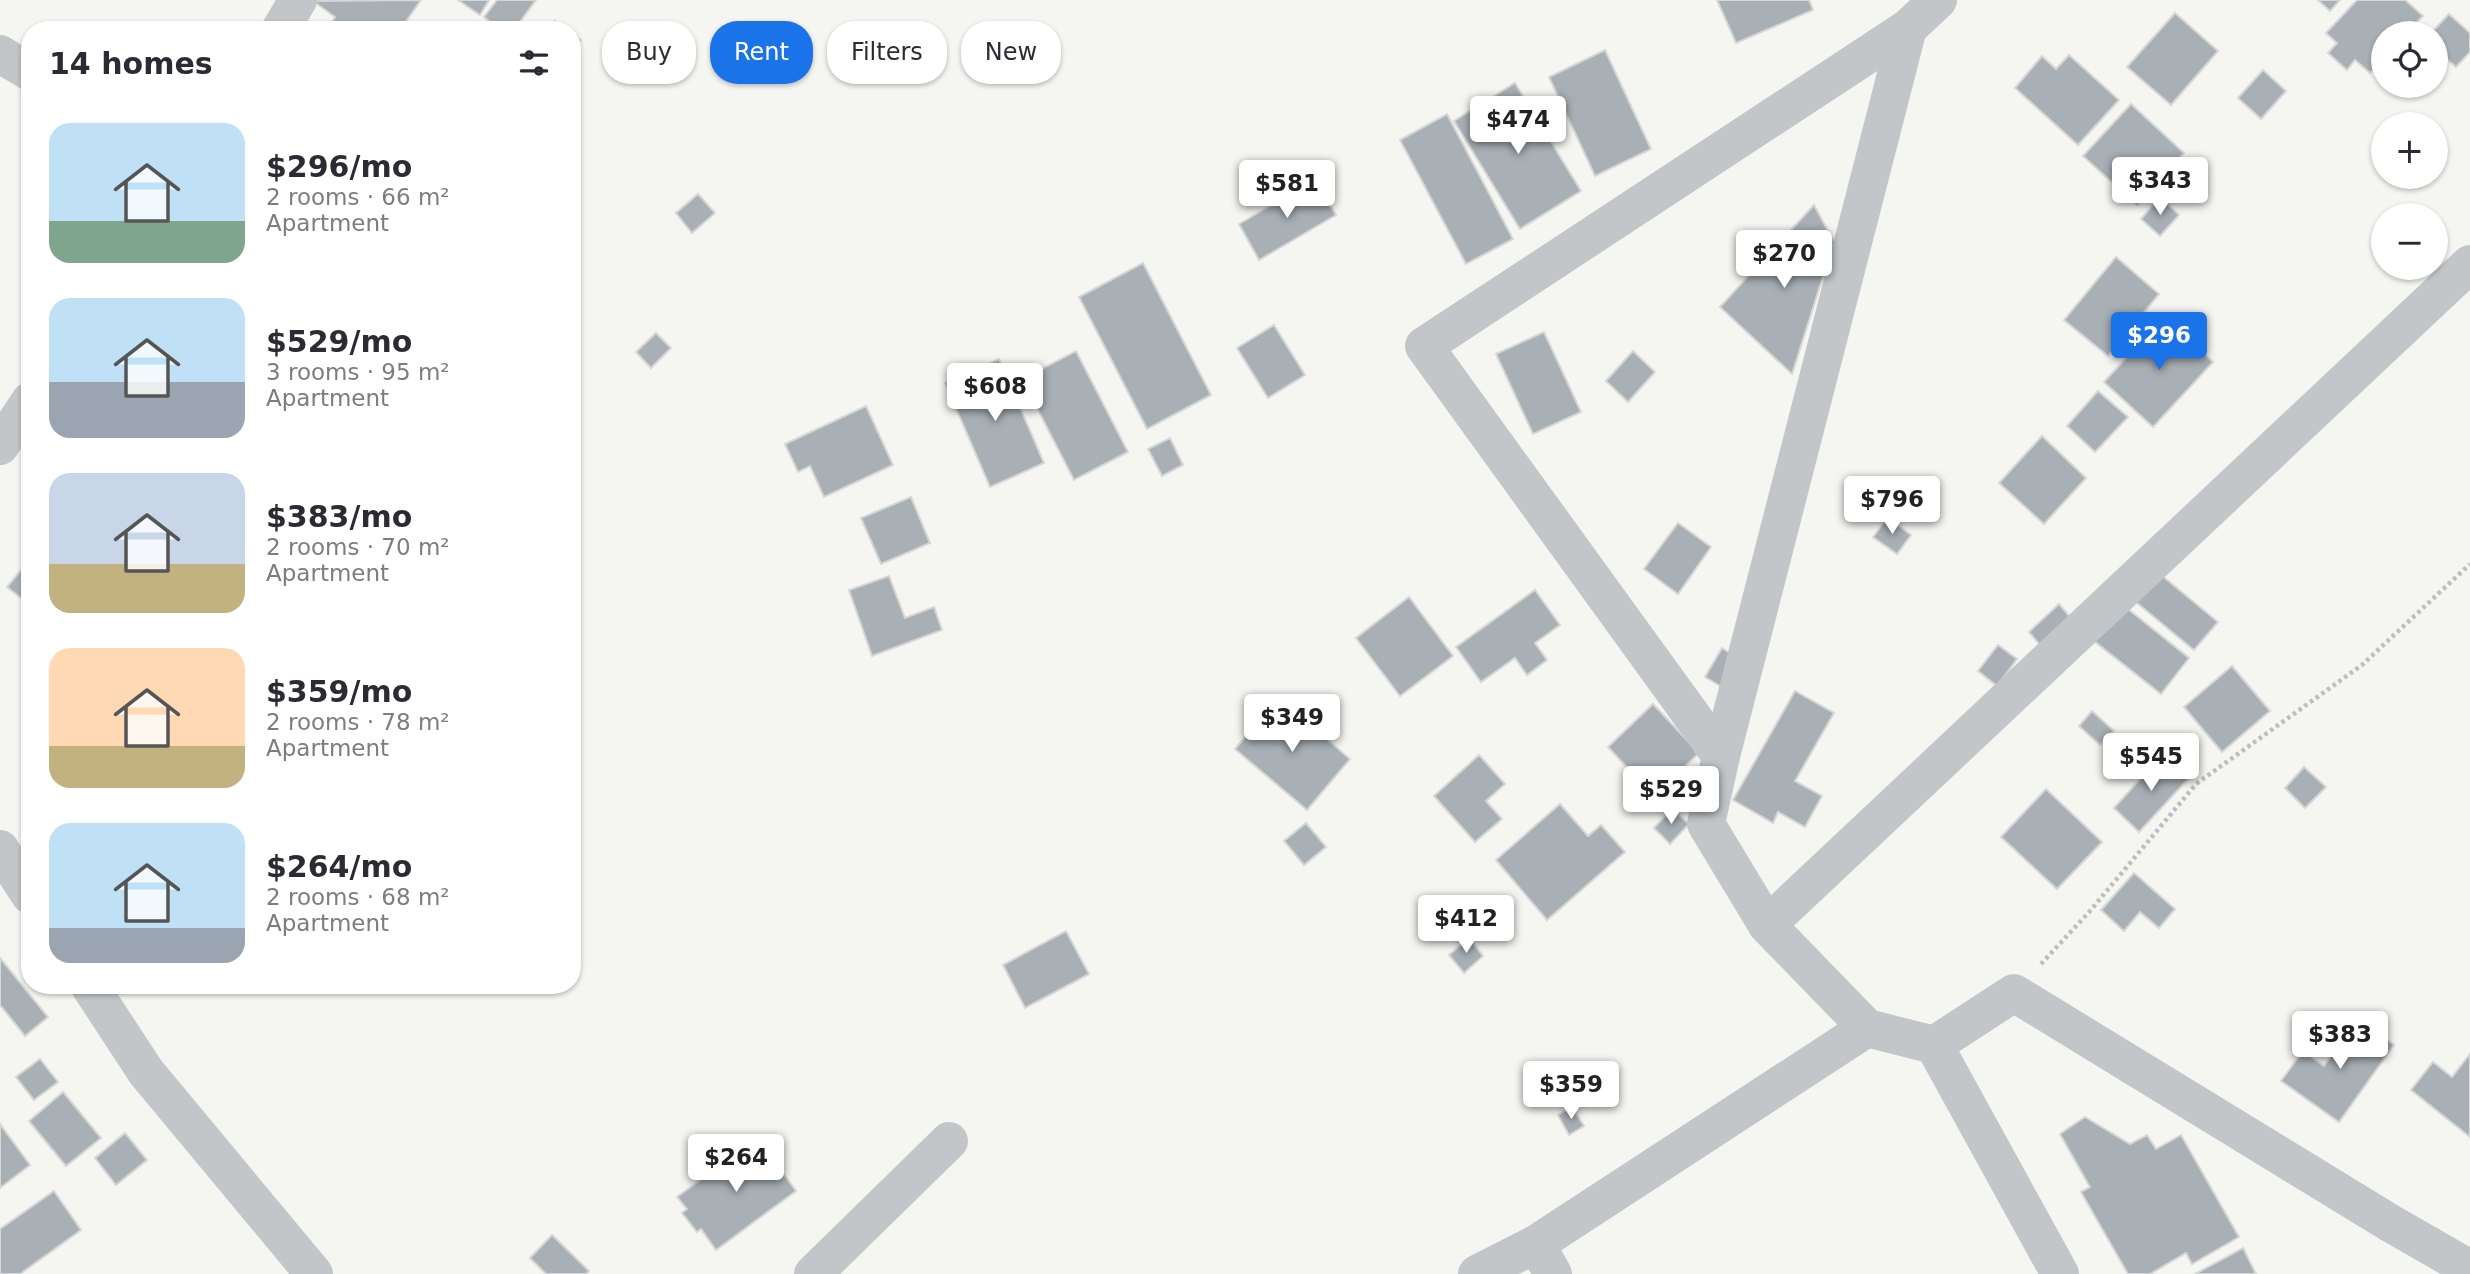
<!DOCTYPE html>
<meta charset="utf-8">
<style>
:root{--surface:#fff;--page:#f7f7f7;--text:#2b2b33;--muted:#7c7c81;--accent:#1a73e8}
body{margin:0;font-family:"DejaVu Sans",sans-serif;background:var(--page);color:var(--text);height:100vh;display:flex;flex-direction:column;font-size:26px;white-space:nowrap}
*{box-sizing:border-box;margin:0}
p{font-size:23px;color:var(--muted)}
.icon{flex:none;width:38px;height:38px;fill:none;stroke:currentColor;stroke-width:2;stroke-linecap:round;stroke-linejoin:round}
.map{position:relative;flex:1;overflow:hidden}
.panel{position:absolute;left:21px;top:21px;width:560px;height:973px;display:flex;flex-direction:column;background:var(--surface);border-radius:28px;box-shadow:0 2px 5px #0004}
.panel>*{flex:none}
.hud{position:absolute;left:602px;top:21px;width:665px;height:63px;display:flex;gap:14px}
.fabs{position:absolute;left:2371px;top:21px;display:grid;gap:14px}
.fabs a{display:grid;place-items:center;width:77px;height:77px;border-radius:50%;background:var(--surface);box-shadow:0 2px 5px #0004;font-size:35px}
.price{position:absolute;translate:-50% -60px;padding:0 16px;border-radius:7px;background:#fff;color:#222;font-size:23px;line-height:46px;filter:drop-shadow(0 2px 4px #0008)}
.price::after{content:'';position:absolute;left:50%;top:42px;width:21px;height:16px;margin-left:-10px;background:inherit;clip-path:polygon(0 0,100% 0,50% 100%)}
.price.on{background:var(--accent);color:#fff}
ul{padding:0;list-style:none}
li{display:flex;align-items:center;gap:21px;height:175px;padding:0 28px}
li span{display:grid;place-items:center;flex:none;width:196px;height:140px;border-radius:21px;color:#555}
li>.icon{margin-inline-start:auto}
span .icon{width:84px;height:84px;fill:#fffc;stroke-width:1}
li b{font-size:30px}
h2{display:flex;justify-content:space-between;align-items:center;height:84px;padding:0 28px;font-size:30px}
.tag{padding:0 24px;border-radius:28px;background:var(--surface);box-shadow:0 2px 5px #0004;font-size:24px;line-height:63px}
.tag.on{background:var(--accent);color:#fff}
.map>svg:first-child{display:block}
.building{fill:#a8b0b6;stroke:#d6d6d4;stroke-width:2}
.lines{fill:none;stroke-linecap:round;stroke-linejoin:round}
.path{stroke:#bcbec0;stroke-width:4.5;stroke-dasharray:3.5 3.5;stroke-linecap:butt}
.minor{stroke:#c2c6c9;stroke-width:38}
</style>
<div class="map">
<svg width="2470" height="1274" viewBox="0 0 2470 1274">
<rect width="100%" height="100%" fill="#f5f5f1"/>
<g class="building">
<polygon points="421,0 400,30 339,30 331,24 335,17 313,1"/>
<polygon points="458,0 489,0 480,15"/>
<polygon points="497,0 536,0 514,30 500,30 484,17"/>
<polygon points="1717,0 1809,0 1813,10 1736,43"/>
<polygon points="2318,0 2340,0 2330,11"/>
<polygon points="2357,0 2405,0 2423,16 2406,33 2384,33 2384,58 2370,73 2355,60 2347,70 2328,53 2337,43 2326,33"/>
<polygon points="2175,13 2218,51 2171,105 2127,67"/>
<polygon points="2449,14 2470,33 2470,52 2456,67 2436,50 2436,33 2431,33"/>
<polygon points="555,21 567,30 548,30"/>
<polygon points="572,34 581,40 572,52"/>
<polygon points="1605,50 1651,149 1595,176 1549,77"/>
<polygon points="2069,55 2119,100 2078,145 2015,88 2042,56 2056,69"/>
<polygon points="2263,70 2286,91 2261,119 2238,98"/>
<polygon points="1515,83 1581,191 1520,229 1454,121"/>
<polygon points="2131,104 2184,153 2137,205 2083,156"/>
<polygon points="1447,114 1513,239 1466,264 1400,140"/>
<polygon points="1315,180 1336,215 1259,260 1239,224"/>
<polygon points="698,194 715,213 692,233 676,213"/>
<polygon points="2160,197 2179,215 2160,236 2141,219"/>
<polygon points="1814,205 1834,242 1792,374 1720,307"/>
<polygon points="2116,257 2159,294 2108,356 2064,320"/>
<polygon points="1143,263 1211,395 1147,429 1079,297"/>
<polygon points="2165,316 2213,362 2153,427 2104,382"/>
<polygon points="1274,325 1305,375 1268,398 1237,348"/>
<polygon points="1544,332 1581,412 1533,434 1496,354"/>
<polygon points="656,333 671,348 651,368 636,352"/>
<polygon points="1076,351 1128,452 1074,480 1022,379"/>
<polygon points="1633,351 1655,372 1628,402 1606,381"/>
<polygon points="999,359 1044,463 990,487 945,383"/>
<polygon points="2098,391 2128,417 2095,452 2067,426"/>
<polygon points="866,406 893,465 824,497 810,466 798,472 785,444"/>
<polygon points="2042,436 2086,478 2044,524 1999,483"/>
<polygon points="1170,438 1183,465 1162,476 1148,449"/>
<polygon points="911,497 930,543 881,564 861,518"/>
<polygon points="1888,518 1911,535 1897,554 1873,537"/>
<polygon points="1678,523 1711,547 1678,594 1644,569"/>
<polygon points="21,570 30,577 30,598 26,602 7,587"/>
<polygon points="2155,570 2218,622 2194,650 2131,598"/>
<polygon points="889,576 905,618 934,607 942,630 872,656 849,590"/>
<polygon points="1535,590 1560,625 1535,643 1547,660 1527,675 1515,658 1481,682 1456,647"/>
<polygon points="1409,597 1453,656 1400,696 1356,638"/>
<polygon points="2118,601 2189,658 2161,694 2089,637"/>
<polygon points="2059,604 2071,618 2040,645 2029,632"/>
<polygon points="1998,645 2017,659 1997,686 1978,671"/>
<polygon points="1722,648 1739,659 1722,687 1705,677"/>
<polygon points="2232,666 2270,711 2222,752 2184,707"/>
<polygon points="1795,691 1834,713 1795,781 1822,796 1805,827 1778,812 1773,823 1733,800"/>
<polygon points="1278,697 1350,759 1307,810 1235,749"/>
<polygon points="1653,704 1699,753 1654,796 1608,747"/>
<polygon points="2092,711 2114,731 2100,745 2079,726"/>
<polygon points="1479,755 1505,784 1486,801 1502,819 1475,842 1434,796"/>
<polygon points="2162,755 2188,779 2139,832 2114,808"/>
<polygon points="2304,767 2326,787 2305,808 2285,788"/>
<polygon points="2046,789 2102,842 2057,889 2001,837"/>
<polygon points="1560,804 1588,836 1601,825 1625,852 1547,920 1496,860"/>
<polygon points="1672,809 1689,824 1670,844 1654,828"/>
<polygon points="1306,823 1326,847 1304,865 1284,841"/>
<polygon points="2134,873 2175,909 2159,928 2140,912 2124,931 2101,910"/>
<polygon points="1066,931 1089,974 1025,1008 1003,965"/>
<polygon points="1469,938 1483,956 1464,973 1449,955"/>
<polygon points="0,958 48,1017 25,1036 0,1005"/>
<polygon points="2358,1019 2394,1045 2339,1122 2281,1081 2303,1051 2324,1066"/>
<polygon points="2470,1054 2470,1137 2411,1090 2433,1062 2452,1077"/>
<polygon points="40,1059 58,1082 34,1100 16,1077"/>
<polygon points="63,1092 101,1138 66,1166 29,1121"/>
<polygon points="1572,1107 1584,1126 1569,1135 1558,1115"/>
<polygon points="2085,1117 2130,1144 2147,1135 2156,1149 2181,1135 2239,1237 2192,1264 2186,1253 2150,1274 2128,1274 2081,1192 2090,1187 2060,1134"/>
<polygon points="0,1124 30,1165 0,1188"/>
<polygon points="125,1133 147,1160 116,1185 95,1158"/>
<polygon points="758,1138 796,1191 716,1250 701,1229 697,1232 682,1213 687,1209 677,1197"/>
<polygon points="54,1191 81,1230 20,1274 0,1274 0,1229"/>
<polygon points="552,1235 589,1271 586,1274 546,1274 530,1258"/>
<polygon points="2243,1248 2256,1274 2195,1274"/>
</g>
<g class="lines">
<polyline class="path" points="2041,964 2090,911 2196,784 2362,665 2470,564"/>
<g class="minor">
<polyline points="1908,28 1721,756 1706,824 1767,925 1867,1028 1934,1045 2060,1274"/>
<polyline points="280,30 298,0"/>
<polyline points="0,54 30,72"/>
<polyline points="0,446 30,401"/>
<polyline points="1721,756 1424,346 1908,28 1938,0"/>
<polyline points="0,849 30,895"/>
<polyline points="1767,925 2470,264"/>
<polyline points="89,985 146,1072 314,1274"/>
<polyline points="1934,1045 2014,993 2390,1223 2470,1269"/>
<polyline points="1536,1244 1553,1274"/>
<polyline points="813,1274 949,1141"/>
<polyline points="1477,1274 1536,1244 1867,1028"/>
</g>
</g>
</svg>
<div class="fabs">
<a><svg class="icon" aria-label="locate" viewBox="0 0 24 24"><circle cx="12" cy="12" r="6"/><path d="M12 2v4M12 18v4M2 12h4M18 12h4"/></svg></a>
<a>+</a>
<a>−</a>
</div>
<b class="price" style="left:1518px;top:156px">$474</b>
<b class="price" style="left:2160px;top:217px">$343</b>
<b class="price" style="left:1287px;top:220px">$581</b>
<b class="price" style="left:1784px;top:290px">$270</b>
<b class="price on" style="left:2159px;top:372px">$296</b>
<b class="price" style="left:995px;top:423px">$608</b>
<b class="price" style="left:1892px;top:536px">$796</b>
<b class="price" style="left:1292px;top:754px">$349</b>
<b class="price" style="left:2151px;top:793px">$545</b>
<b class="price" style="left:1671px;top:826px">$529</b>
<b class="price" style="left:1466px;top:955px">$412</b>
<b class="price" style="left:2340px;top:1071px">$383</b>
<b class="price" style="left:1571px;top:1121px">$359</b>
<b class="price" style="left:736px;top:1194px">$264</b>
<div class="hud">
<a class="tag">Buy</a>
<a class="tag on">Rent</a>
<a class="tag">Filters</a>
<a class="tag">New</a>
</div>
<section class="panel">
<h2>14 homes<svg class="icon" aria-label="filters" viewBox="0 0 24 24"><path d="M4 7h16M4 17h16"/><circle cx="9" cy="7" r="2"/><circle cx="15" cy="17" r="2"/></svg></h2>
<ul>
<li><span style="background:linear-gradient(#bfe0f5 70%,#7fa58c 0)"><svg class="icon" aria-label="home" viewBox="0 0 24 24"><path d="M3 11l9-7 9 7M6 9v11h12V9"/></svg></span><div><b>$296/mo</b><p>2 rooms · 66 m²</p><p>Apartment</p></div></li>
<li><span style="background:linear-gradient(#bfe0f5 60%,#9aa5b1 0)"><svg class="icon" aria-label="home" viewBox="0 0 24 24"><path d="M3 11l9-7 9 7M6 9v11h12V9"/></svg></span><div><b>$529/mo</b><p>3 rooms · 95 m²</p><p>Apartment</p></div></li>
<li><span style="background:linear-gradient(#c9d6e8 65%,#c2b280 0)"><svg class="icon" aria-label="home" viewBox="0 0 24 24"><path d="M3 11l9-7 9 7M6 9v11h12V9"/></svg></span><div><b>$383/mo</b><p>2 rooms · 70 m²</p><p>Apartment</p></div></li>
<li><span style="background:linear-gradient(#ffd9b3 70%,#c2b280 0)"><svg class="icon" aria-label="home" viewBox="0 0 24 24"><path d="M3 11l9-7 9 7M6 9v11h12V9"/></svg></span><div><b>$359/mo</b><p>2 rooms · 78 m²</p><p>Apartment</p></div></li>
<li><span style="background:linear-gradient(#bfe0f5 75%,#9aa5b1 0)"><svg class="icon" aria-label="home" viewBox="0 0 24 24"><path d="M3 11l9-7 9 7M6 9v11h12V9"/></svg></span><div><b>$264/mo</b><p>2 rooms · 68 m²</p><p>Apartment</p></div></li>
</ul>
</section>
</div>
